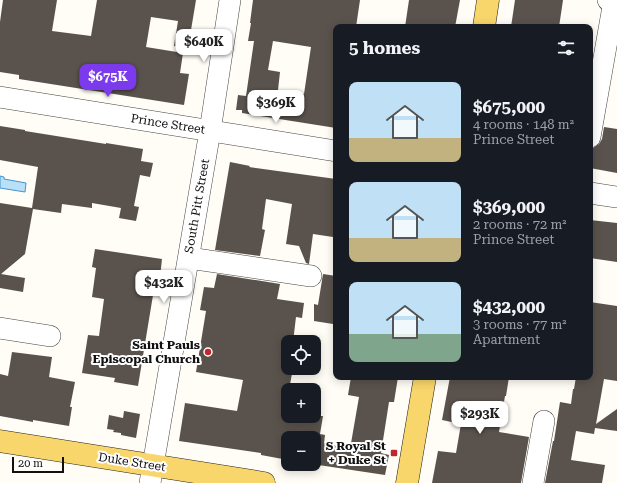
<!DOCTYPE html>
<meta charset="utf-8">
<style>
:root{--surface:#171b24;--page:#20242c;--text:#f1f3f6;--muted:#9ea1a6;--accent:#7c3aed}
body{margin:0;font-family:"Roboto Serif",serif;background:var(--page);color:var(--text);height:100vh;display:flex;flex-direction:column;font-size:15px;white-space:nowrap}
*{box-sizing:border-box;margin:0}
p{font-size:13px;color:var(--muted)}
.icon{flex:none;width:22px;height:22px;fill:none;stroke:currentColor;stroke-width:2;stroke-linecap:round;stroke-linejoin:round}
.map{position:relative;flex:1;overflow:hidden}
.details{position:absolute;left:333px;top:24px;width:260px;height:356px;display:flex;flex-direction:column;background:var(--surface);border-radius:8px;box-shadow:0 2px 10px #0003}
.details>*{flex:none}
.fabs{position:absolute;left:281px;top:335px;display:grid;gap:8px}
.fabs a{display:grid;place-items:center;width:40px;height:40px;border-radius:8px;background:var(--surface);box-shadow:0 2px 10px #0003;font-size:20px}
.scale{position:absolute;left:12px;bottom:10px;width:52px;box-sizing:border-box;padding-left:4px;border:2px solid #111;border-top:0;font-size:11px;line-height:14px;white-space:nowrap;color:#111;-webkit-text-stroke:3px #fff;paint-order:stroke}
.price{position:absolute;translate:-50% -34px;padding:0 9px;border-radius:8px;background:#fff;color:#222;font-size:13px;line-height:26px;filter:drop-shadow(0 1px 2px #0008)}
.price::after{content:'';position:absolute;left:50%;top:24px;width:12px;height:9px;margin-left:-6px;background:inherit;clip-path:polygon(0 0,100% 0,50% 100%)}
.price.selected{background:var(--accent);color:#fff}
ul{padding:0;list-style:none}
li{display:flex;align-items:center;gap:12px;height:100px;padding:0 16px}
li span{display:grid;place-items:center;flex:none;width:112px;height:80px;border-radius:8px;color:#555}
li>.icon{margin-inline-start:auto}
span .icon{width:48px;height:48px;fill:#fffc;stroke-width:1}
li b{font-size:17px}
h2{display:flex;justify-content:space-between;align-items:center;height:48px;padding:0 16px;font-size:17px}
.map>svg:first-child{display:block}
.water{fill:#b9e0f7;stroke:#3f96cf}
.building{fill:#5a524d;fill-rule:evenodd}
.lines{fill:none;stroke-linecap:round;stroke-linejoin:round}
.minor-casing{stroke:#444;stroke-width:22}
.major-casing{stroke:#222;stroke-width:23}
.minor{stroke:#fff;stroke-width:21}
.major{stroke:#f9d66b;stroke-width:22}
.poi-dot{fill:#c4262e;stroke:#fff;stroke-width:1.5}
.labels{text-anchor:middle;dominant-baseline:central;stroke-width:4;stroke-linejoin:round;paint-order:stroke}
.street-label{font-size:12px;fill:#111;stroke:#fff}
.poi-label{font-size:12px;font-weight:bold;fill:#111;stroke:#fff;text-anchor:end}
</style>
<div class="map">
<svg width="617" height="483" viewBox="0 0 617 483">
<rect width="100%" height="100%" fill="#fffdf5"/>
<polygon class="water" points="0,176 4,177 4,179 26,183 25,192 0,188"/>
<g class="building">
<polygon points="3,0 57,0 52,31 91,36 97,0 196,0 188,48 174,46 178,21 151,17 146,47 183,53 180,73 189,74 184,105 19,79 19,75 0,72 0,22"/>
<path d="M253,0H360L356,27H336V128L242,113V110H236L238,95L246,96L254,41H248L251,23H250ZM273,41L311,47L304,94L278,90L280,72L268,70Z"/>
<polygon points="409,0 460,0 455,27 405,27"/>
<polygon points="515,0 563,0 559,27 511,27"/>
<polygon points="0,126 25,130 25,131 106,144 106,143 143,149 141,161 153,163 150,177 140,175 134,206 139,207 136,221 119,218 121,208 92,203 92,208 62,204 61,213 33,209 25,254 1,274 25,278 23,292 0,288 0,203 32,208 38,167 0,160"/>
<polygon points="604,127 617,129 617,173 590,168 593,148 599,144 602,139"/>
<polygon points="230,162 250,166 249,167 336,179 336,218 333,237 313,234 309,264 306,263 299,246 286,244 292,204 266,199 262,229 265,230 260,256 215,250"/>
<polygon points="590,220 617,223 617,262 590,258"/>
<polygon points="95,249 162,259 160,277 156,277 138,386 114,382 115,378 82,373 88,335 99,336 104,299 92,297 96,268 92,267"/>
<polygon points="217,274 280,284 277,299 304,303 302,318 296,317 293,342 288,342 288,368 293,368 289,390 288,390 288,396 285,416 323,416 320,434 325,435 324,443 350,449 359,397 348,395 351,377 398,377 394,402 389,402 381,453 389,455 385,475 312,464 314,464 314,438 288,438 288,460 261,455 261,453 179,441 185,403 237,411 243,380 196,372 206,311 200,310 204,287 214,288"/>
<polygon points="323,274 336,276 336,304 333,324 314,321 314,304 318,305"/>
<polygon points="590,302 617,306 617,381 604,379 596,424 617,409 617,431 595,428 594,434 576,431 571,460 605,465 602,483 545,483 553,441 554,441 560,402 571,404 573,389 574,389 576,377 590,377"/>
<polygon points="12,352 52,357 49,377 75,382 70,407 72,407 69,426 33,420 33,422 0,416 0,374 8,376"/>
<polygon points="450,377 509,377 506,396 505,396 499,432 529,437 521,483 432,483 438,451 456,453 461,424 442,420"/>
<polygon points="124,411 140,414 136,438 121,435 121,433 113,432 114,430 107,429 109,415 123,418"/>
</g>
<g class="lines">
<g class="minor-casing">
<g id="minor">
<polyline points="0,97 336,151"/>
<polyline points="590,137 614,1 608,0"/>
<polyline points="590,193 617,197"/>
<polyline points="189,258 311,276"/>
<polyline points="0,328 50,336"/>
<polyline points="150,483 210,131 230,0"/>
<polyline points="533,483 544,421"/>
</g>
</g>
<g class="major-casing">
<g id="major">
<polyline points="484,27 488,0"/>
<polyline points="0,441 264,483"/>
<polyline points="407,483 425,377"/>
</g>
</g>
<use href="#minor" class="minor"/>
<use href="#major" class="major"/>
</g>
<g class="poi-dot">
<circle cx="208" cy="352" r="4"/>
<rect x="390" y="449" width="8" height="8" rx="2"/>
</g>
<g class="labels">
<g class="street-label">
<text transform="translate(168 124) rotate(9)">Prince Street</text>
<text transform="translate(197 206) rotate(-80)">South Pitt Street</text>
<text transform="translate(132 462) rotate(9)">Duke Street</text>
</g>
<g class="poi-label">
<text x="200" y="345">Saint Pauls<tspan x="200" dy="14">Episcopal Church</tspan></text>
<text x="386" y="446">S Royal St<tspan x="386" dy="14">+ Duke St</tspan></text>
</g>
</g>
</svg>
<div class="fabs">
<a><svg class="icon" aria-label="locate" viewBox="0 0 24 24"><circle cx="12" cy="12" r="6"/><path d="M12 2v4M12 18v4M2 12h4M18 12h4"/></svg></a>
<a>+</a>
<a>−</a>
</div>
<div class="scale">20 m</div>
<b class="price" style="left:204px;top:63px">$640K</b>
<b class="price selected" style="left:108px;top:98px">$675K</b>
<b class="price" style="left:276px;top:124px">$369K</b>
<b class="price" style="left:164px;top:304px">$432K</b>
<b class="price" style="left:480px;top:435px">$293K</b>
<section class="details">
<h2>5 homes<svg class="icon" aria-label="filters" viewBox="0 0 24 24"><path d="M4 7h16M4 17h16"/><circle cx="9" cy="7" r="2"/><circle cx="15" cy="17" r="2"/></svg></h2>
<ul>
<li><span style="background:linear-gradient(#bfe0f5 70%,#c2b280 0)"><svg class="icon" aria-label="home" viewBox="0 0 24 24"><path d="M3 11l9-7 9 7M6 9v11h12V9"/></svg></span><div><b>$675,000</b><p>4 rooms · 148 m²</p><p>Prince Street</p></div></li>
<li><span style="background:linear-gradient(#bfe0f5 70%,#c2b280 0)"><svg class="icon" aria-label="home" viewBox="0 0 24 24"><path d="M3 11l9-7 9 7M6 9v11h12V9"/></svg></span><div><b>$369,000</b><p>2 rooms · 72 m²</p><p>Prince Street</p></div></li>
<li><span style="background:linear-gradient(#bfe0f5 65%,#7fa58c 0)"><svg class="icon" aria-label="home" viewBox="0 0 24 24"><path d="M3 11l9-7 9 7M6 9v11h12V9"/></svg></span><div><b>$432,000</b><p>3 rooms · 77 m²</p><p>Apartment</p></div></li>
</ul>
</section>
</div>
